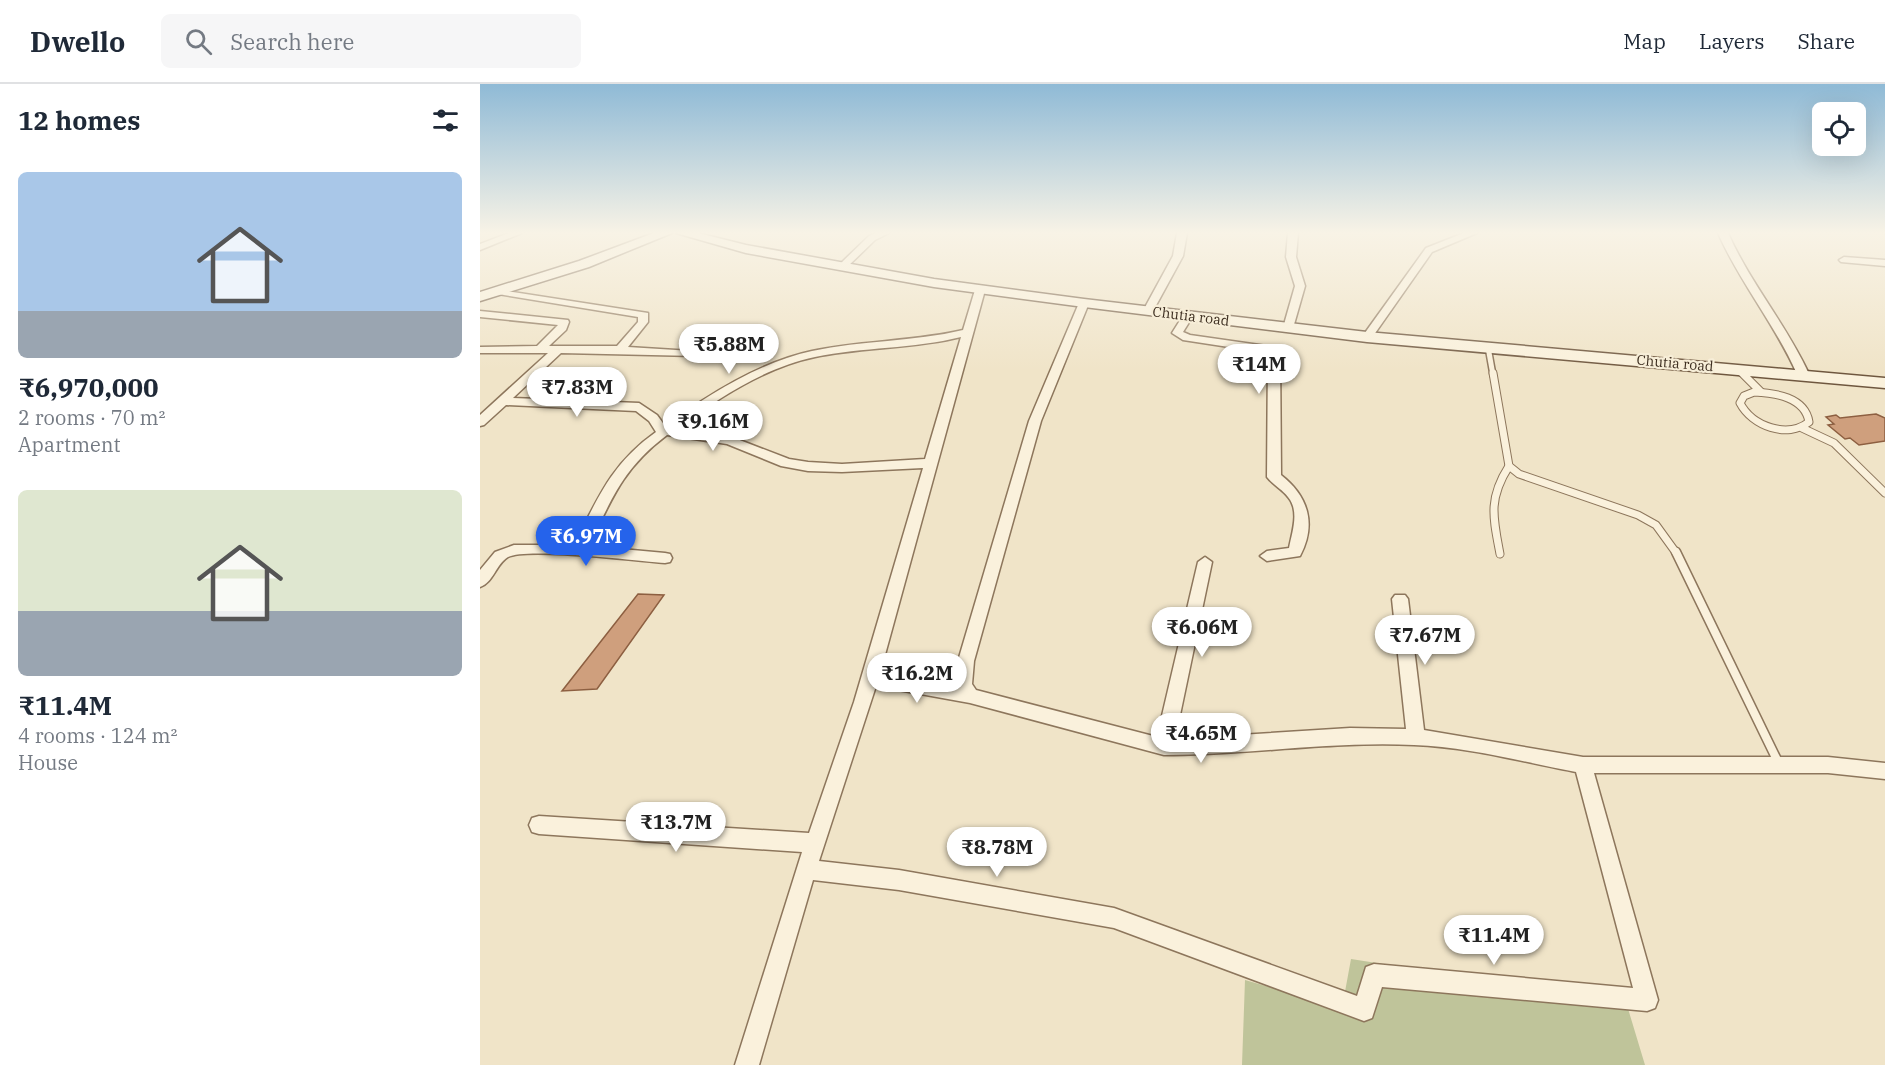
<!DOCTYPE html>
<meta charset="utf-8">
<style>
:root{--surface:#fff;--page:#f6f6f7;--text:#1f2937;--muted:#747a83;--line:#e0e1e3;--accent:#2563eb}
body{margin:0;font-family:"IBM Plex Serif",serif;background:var(--page);color:var(--text);height:100vh;display:flex;flex-direction:column;font-size:22px;white-space:nowrap}
*{box-sizing:border-box;margin:0}
p{font-size:20px;color:var(--muted)}
.icon{flex:none;width:33px;height:33px;fill:none;stroke:currentColor;stroke-width:2;stroke-linecap:round;stroke-linejoin:round}
.map{position:relative;flex:1;overflow:hidden}
.panel{display:flex;flex-direction:column;background:var(--surface);width:480px}
.panel>*{flex:none}
.tools{position:absolute;left:1332px;top:18px;display:grid;gap:12px}
.tools a{display:grid;place-items:center;width:54px;height:54px;border-radius:9px;background:var(--surface);box-shadow:0 6px 24px #0002;font-size:30px}
.price{position:absolute;translate:-50% -51px;padding:0 14px;border-radius:21px;background:#fff;color:#222;font-size:20px;line-height:39px;filter:drop-shadow(0 2px 3px #0008)}
.price::after{content:'';position:absolute;left:50%;top:36px;width:18px;height:14px;margin-left:-9px;background:inherit;clip-path:polygon(0 0,100% 0,50% 100%)}
.price.on{background:var(--accent);color:#fff}
ul{padding:0;list-style:none}
li{display:grid;align-content:center;gap:12px;height:318px;padding:0 18px}
li span{display:grid;place-items:center;height:186px;border-radius:9px;color:#555}
li>.icon{margin-inline-start:auto}
span .icon{width:108px;height:108px;fill:#fffc;stroke-width:1}
li b{font-size:26px}
h2{display:flex;justify-content:space-between;align-items:center;height:72px;padding:0 18px;font-size:26px}
header{display:flex;align-items:center;gap:36px;box-sizing:border-box;height:84px;padding:0 30px;background:var(--surface);border-bottom:2px solid var(--line)}
header strong{font-size:28px}
nav{display:flex;gap:33px;margin-inline-start:auto;font-size:21px}
.search{width:420px;height:54px;background:var(--page);display:flex;align-items:center;gap:15px;box-sizing:border-box;padding:0 21px;border-radius:9px;color:var(--muted);font-size:22px}
main{display:flex;flex:1;min-height:0}
.map>svg:first-child{display:block}
.cemetery{fill:#bfc49a}
.building{fill:#cf9f7d;stroke:#8d5f41;stroke-width:1.5}
.lines{fill:none;stroke-linecap:round;stroke-linejoin:round}
.lane-far2-casing{stroke:#8d765c;stroke-width:8}
.lane-far1-casing{stroke:#8d765c;stroke-width:9}
.lane-casing{stroke:#8d765c;stroke-width:11}
.street-casing{stroke:#8d765c;stroke-width:3}
.secondary-casing{stroke:#6f573f;stroke-width:3}
.lane-far2{stroke:#faf1dc;stroke-width:5}
.lane-far1{stroke:#faf1dc;stroke-width:7}
.lane{stroke:#faf1dc;stroke-width:8}
.street{fill:#faf1dc;fill-rule:evenodd}
.secondary{fill:#faf1dc;fill-rule:evenodd}
.labels{text-anchor:middle;dominant-baseline:central;stroke-width:4.5;stroke-linejoin:round;paint-order:stroke}
.far-street-label{font-size:14px;fill:#3d2e20;stroke:#f7eed8}
</style>
<header>
<strong>Dwello</strong>
<div class="search"><svg class="icon" aria-label="search" viewBox="0 0 24 24"><circle cx="10" cy="10" r="6"/><path d="M15 15l6 6"/></svg>Search here</div>
<nav><a>Map</a><a>Layers</a><a>Share</a></nav>
</header>
<main>
<section class="panel">
<h2>12 homes<svg class="icon" aria-label="filters" viewBox="0 0 24 24"><path d="M4 7h16M4 17h16"/><circle cx="9" cy="7" r="2"/><circle cx="15" cy="17" r="2"/></svg></h2>
<ul>
<li><span style="background:linear-gradient(#a9c7e8 75%,#9aa5b1 0)"><svg class="icon" aria-label="home" viewBox="0 0 24 24"><path d="M3 11l9-7 9 7M6 9v11h12V9"/></svg></span><div><b>₹6,970,000</b><p>2 rooms · 70 m²</p><p>Apartment</p></div></li>
<li><span style="background:linear-gradient(#dfe7d0 65%,#9aa5b1 0)"><svg class="icon" aria-label="home" viewBox="0 0 24 24"><path d="M3 11l9-7 9 7M6 9v11h12V9"/></svg></span><div><b>₹11.4M</b><p>4 rooms · 124 m²</p><p>House</p></div></li>
</ul>
</section>
<div class="map">
<svg width="1405" height="981" viewBox="0 0 1405 981">
<rect width="100%" height="100%" fill="#f0e4c8"/>
<polygon class="cemetery" points="871,875 1146,918 1165,981 762,981 765,896 862,924"/>
<g class="building">
<polygon points="1396,330 1405,334 1405,357 1379,361 1370,354 1365,355 1348,341 1354,340 1346,333 1356,331 1360,334"/>
<polygon points="158,510 184,511 117,605 82,607"/>
</g>
<g class="lines">
<g class="lane-far2-casing">
<g id="lane-far2">
<polyline points="1008,263 1013,291"/>
<polyline points="1259,286 1264,291"/>
</g>
</g>
<g class="lane-far1-casing">
<g id="lane-far1">
<polyline points="1013,289 1029,382 1039,390 1158,431 1176,441 1197,470"/>
<polyline points="1262,289 1281,308"/>
<path d="M1274,308C1295,309 1325,313 1329,338C1307,355 1272,342 1260,319L1264,312Z"/>
<polyline points="1322,344 1354,359 1405,409"/>
<path d="M1020,470C1013,433 1008,415 1029,382"/>
</g>
</g>
<g class="lane-casing">
<polyline id="lane" points="1196,468 1299,680"/>
</g>
<g class="street-casing">
<g id="street">
<polygon points="29,149 42,149 0,166 0,160"/>
<polygon points="396,149 409,149 395,156 366,184 360,184 360,180 389,152"/>
<polygon points="697,149 707,149 703,172 673,227 664,229 663,227 693,172"/>
<polygon points="808,149 818,149 816,173 825,202 813,244 808,247 803,244 815,202 806,173"/>
<polygon points="984,149 997,149 952,168 891,255 883,255 882,253 946,164"/>
<path d="M1238,149H1248C1270,199 1306,240 1329,290L1327,292L1323,293L1317,290C1295,240 1260,199 1238,149Z"/>
<polygon points="1364,173 1405,176 1405,182 1361,178 1359,176"/>
<path d="M500,203L505,206L400,589L475,602L478,577L549,337L599,219L604,216L609,219L561,337L494,577L492,600L496,606L677,653L718,478L725,473L732,478L695,655L870,644L926,645L912,515L915,511H925L928,515L944,646L1103,673H1348L1405,679V695L1348,689H1114L1178,916L1175,924L1167,927L902,903L892,934L884,937L634,844L419,806L333,796L279,981H255L322,768L59,750L52,748L49,741L52,734L59,732L329,749L374,618L443,384L362,388L328,387L301,382L247,360L187,351C143,384 132,414 109,462L185,469L190,470L192,474L190,478L185,479C158,477 47,463 28,473C16,480 13,499 0,503V486L15,468L34,461H94C118,414 131,380 176,348L169,337L156,327L26,321L4,341L0,342V331L68,269H0V263L57,262L78,241L0,233V227L88,236L89,238L86,246L69,262H137L158,238V233L18,210L14,209V205L168,229V238L148,263L212,267L218,270L216,272L81,269L33,314L159,319L177,331L185,342C228,311 280,278 332,267C382,256 433,258 483,246L495,206ZM481,253L445,375L362,380L328,378L309,375L257,355L197,345C236,315 286,283 335,273C383,263 433,265 481,253ZM396,602L490,619L684,671C768,671 850,657 934,661C988,663 1043,678 1096,688L1153,904L894,880L886,883L877,912L634,824L419,786L339,777Z"/>
<path d="M704,230L713,232L703,248L710,251L794,263L800,266L801,391C828,412 837,440 820,472L787,477L780,472L787,467L809,464C812,448 820,427 808,413C802,405 793,401 787,393L788,269L703,256L692,249Z"/>
</g>
</g>
<g class="secondary-casing">
<g id="secondary">
<polygon points="174,149 192,149 109,183 0,217 0,208 99,177"/>
<polygon points="196,149 218,149 266,161 454,195 604,215 887,248 1405,294 1405,304 887,258 604,223 454,203 266,169"/>
</g>
</g>
<use href="#lane-far2" class="lane-far2"/>
<use href="#lane-far1" class="lane-far1"/>
<use href="#lane" class="lane"/>
<use href="#street" class="street"/>
<use href="#secondary" class="secondary"/>
</g>
<linearGradient id="sky" x2="0" y2="1"><stop stop-color="#8fbad6"/><stop offset="0.52" stop-color="#f8f3e6"/><stop offset="1" stop-color="#f8f3e6" stop-opacity="0"/></linearGradient>
<rect width="1405" height="286" fill="url(#sky)"/>
<g class="labels">
<g class="far-street-label">
<text transform="translate(711 232) rotate(7)">Chutia road</text>
<text transform="translate(1195 279) rotate(5)">Chutia road</text>
</g>
</g>
</svg>
<div class="tools">
<a><svg class="icon" aria-label="locate" viewBox="0 0 24 24"><circle cx="12" cy="12" r="6"/><path d="M12 2v4M12 18v4M2 12h4M18 12h4"/></svg></a>
</div>
<b class="price" style="left:249px;top:291px">₹5.88M</b>
<b class="price" style="left:779px;top:311px">₹14M</b>
<b class="price" style="left:97px;top:334px">₹7.83M</b>
<b class="price" style="left:233px;top:368px">₹9.16M</b>
<b class="price on" style="left:106px;top:483px">₹6.97M</b>
<b class="price" style="left:722px;top:574px">₹6.06M</b>
<b class="price" style="left:945px;top:582px">₹7.67M</b>
<b class="price" style="left:437px;top:620px">₹16.2M</b>
<b class="price" style="left:721px;top:680px">₹4.65M</b>
<b class="price" style="left:196px;top:769px">₹13.7M</b>
<b class="price" style="left:517px;top:794px">₹8.78M</b>
<b class="price" style="left:1014px;top:882px">₹11.4M</b>
</div>
</main>
